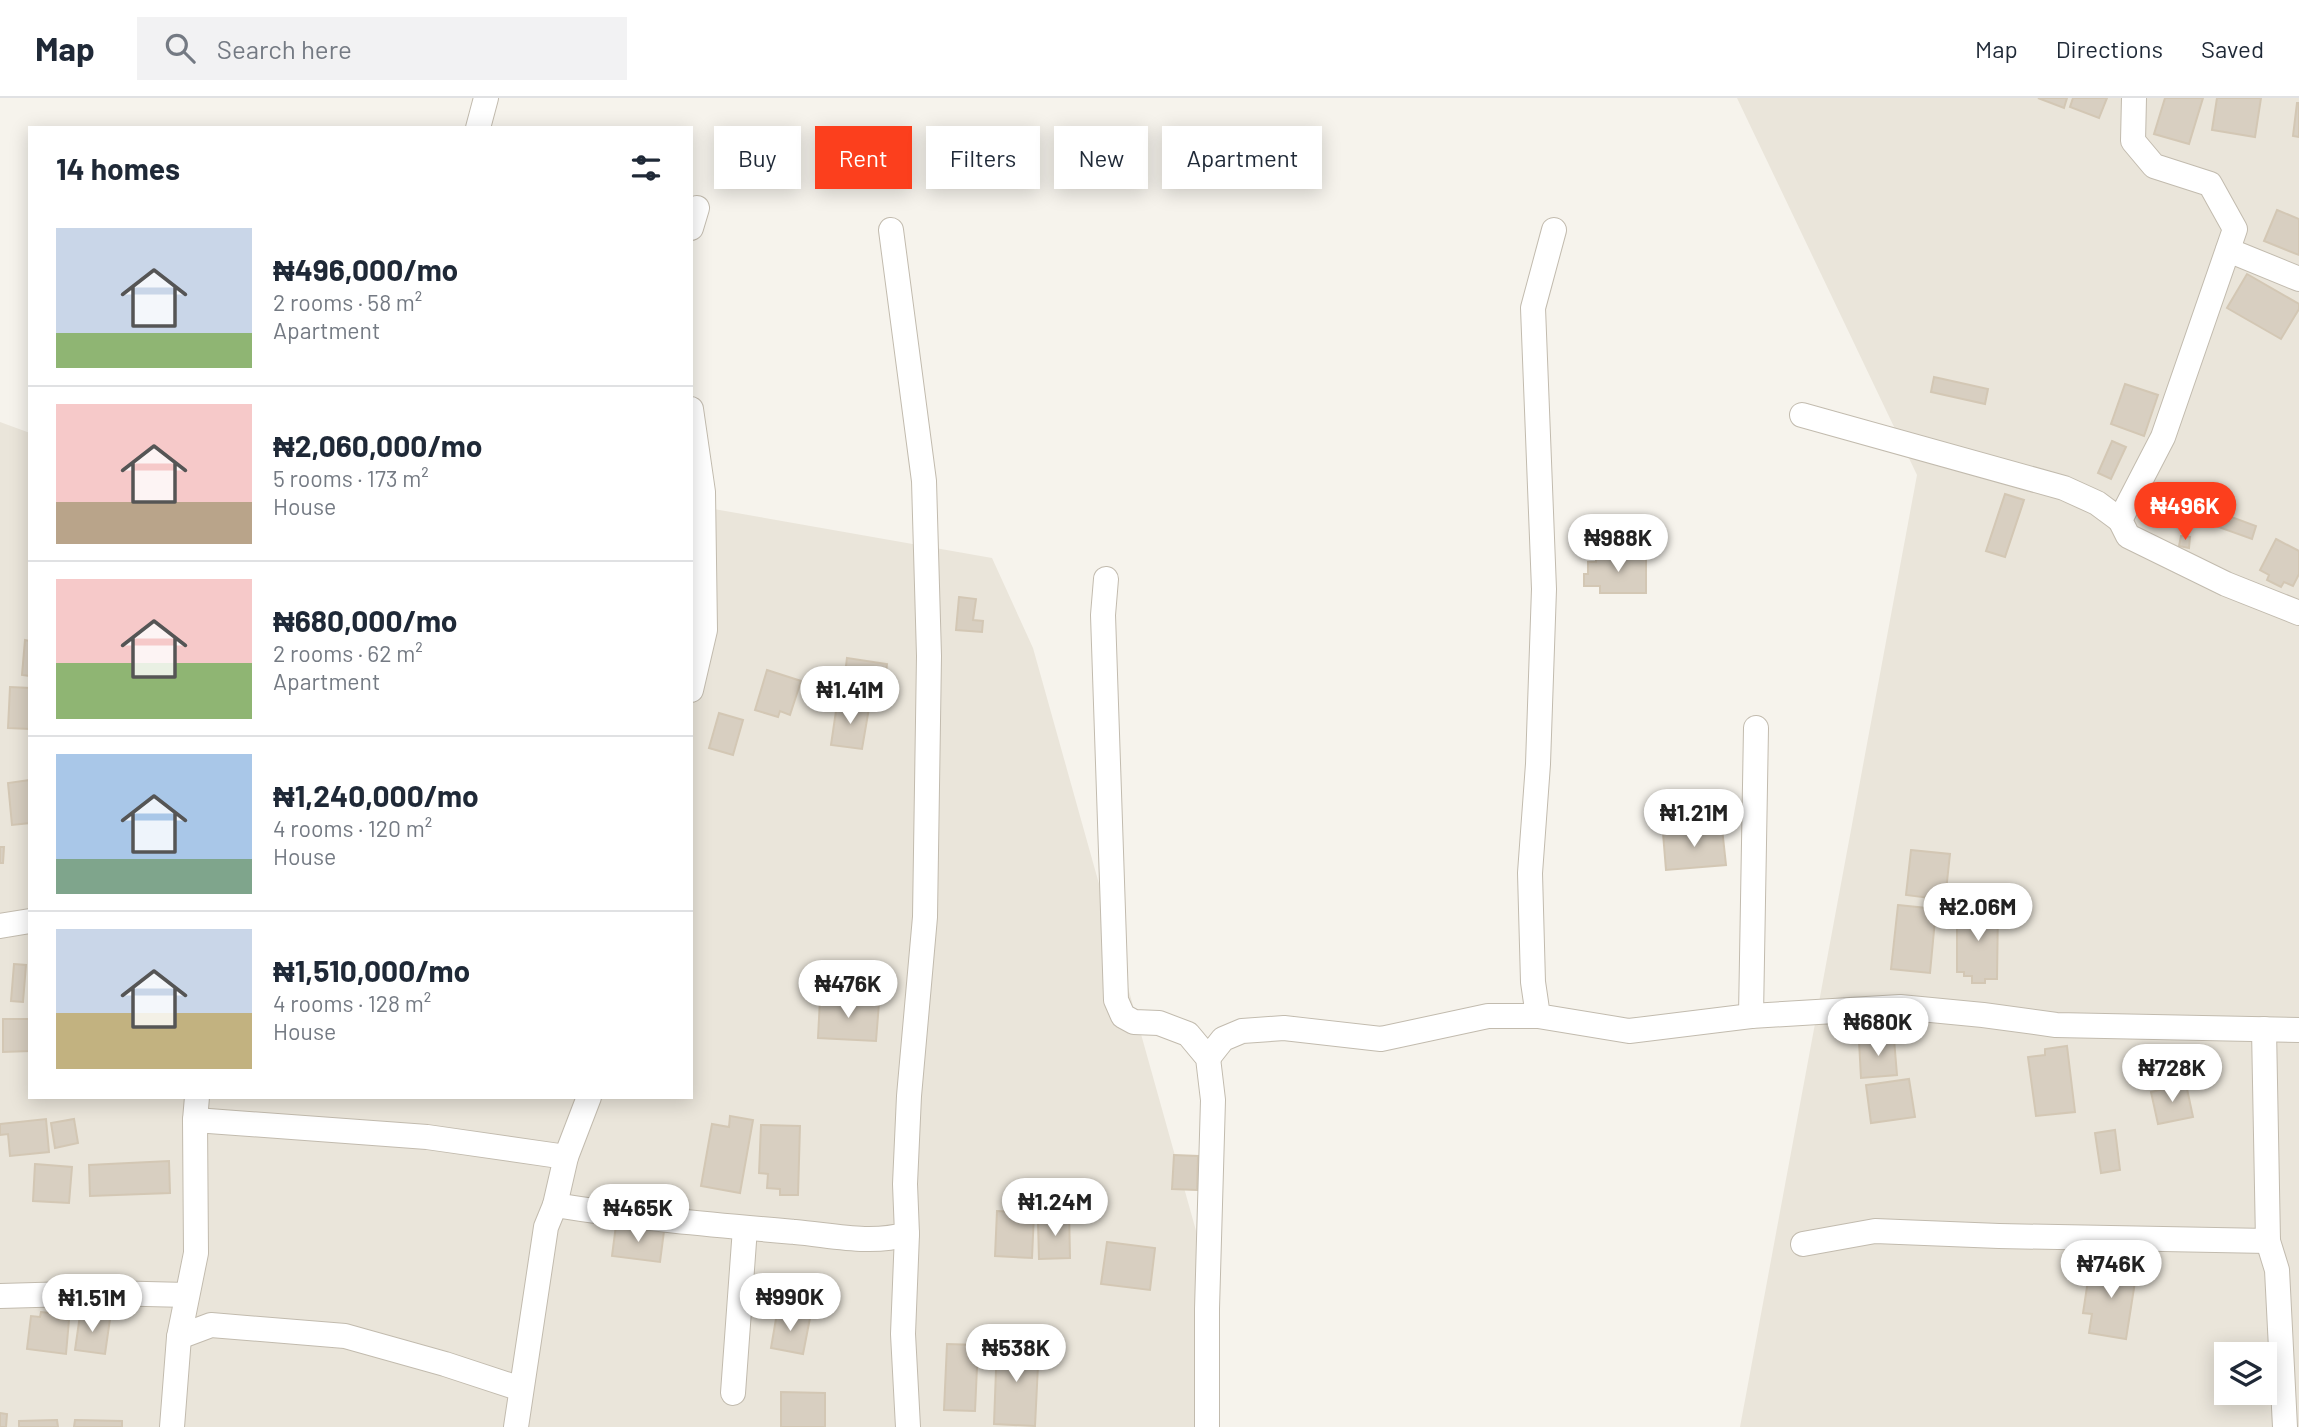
<!DOCTYPE html>
<meta charset="utf-8">
<style>
:root{--surface:#fff;--page:#f2f2f3;--text:#1f2937;--muted:#747a83;--line:#e0e1e3;--accent:#fc3f1d}
body{margin:0;font-family:Barlow,sans-serif;background:var(--page);color:var(--text);height:100vh;display:flex;flex-direction:column;font-size:26px;white-space:nowrap}
*{box-sizing:border-box;margin:0}
p{font-size:23px;color:var(--muted)}
.icon{flex:none;width:38px;height:38px;fill:none;stroke:currentColor;stroke-width:2;stroke-linecap:round;stroke-linejoin:round}
.map{position:relative;flex:1;overflow:hidden}
.sheet{position:absolute;left:28px;top:28px;width:665px;height:973px;display:flex;flex-direction:column;background:var(--surface);border-radius:0px;box-shadow:0 4px 18px #0003}
.sheet>*{flex:none}
.guide{position:absolute;left:714px;top:28px;width:665px;height:63px;display:flex;gap:14px}
.fabs{position:absolute;left:2214px;top:1244px;display:grid;gap:14px}
.fabs a{display:grid;place-items:center;width:63px;height:63px;border-radius:0px;background:var(--surface);box-shadow:0 4px 18px #0003;font-size:35px}
.price{position:absolute;translate:-50% -60px;padding:0 16px;border-radius:24px;background:#fff;color:#222;font-size:23px;line-height:46px;filter:drop-shadow(0 2px 4px #0008)}
.price::after{content:'';position:absolute;left:50%;top:42px;width:21px;height:16px;margin-left:-10px;background:inherit;clip-path:polygon(0 0,100% 0,50% 100%)}
.price.on{background:var(--accent);color:#fff}
ul{padding:0;list-style:none}
li{display:flex;align-items:center;gap:21px;height:175px;padding:0 28px}
li+li{border-top:2px solid var(--line)}
li span{display:grid;place-items:center;flex:none;width:196px;height:140px;border-radius:0px;color:#555}
li>.icon{margin-inline-start:auto}
span .icon{width:84px;height:84px;fill:#fffc;stroke-width:1}
li b{font-size:30px}
h2{display:flex;justify-content:space-between;align-items:center;height:84px;padding:0 28px;font-size:30px}
.tag{padding:0 24px;border-radius:0px;background:var(--surface);box-shadow:0 4px 18px #0003;font-size:24px;line-height:63px}
.tag.on{background:var(--accent);color:#fff}
header{display:flex;align-items:center;gap:42px;box-sizing:border-box;height:98px;padding:0 35px;background:var(--surface);border-bottom:2px solid var(--line)}
header strong{font-size:33px}
nav{display:flex;gap:38px;margin-inline-start:auto;font-size:24px}
.search{width:490px;height:63px;background:var(--page);display:flex;align-items:center;gap:18px;box-sizing:border-box;padding:0 24px;border-radius:0px;color:var(--muted);font-size:26px}
.map>svg:first-child{display:block}
.residential{fill:#eae5da;fill-rule:evenodd}
.building{fill:#d8cfc1;stroke:#d3c7b4;stroke-width:2}
.lines{fill:none;stroke-linecap:round;stroke-linejoin:round}
.street-casing{stroke:#c2bbae;stroke-width:26}
.street{stroke:#fff;stroke-width:24}
</style>
<header>
<strong>Map</strong>
<div class="search"><svg class="icon" aria-label="search" viewBox="0 0 24 24"><circle cx="10" cy="10" r="6"/><path d="M15 15l6 6"/></svg>Search here</div>
<nav><a>Map</a><a>Directions</a><a>Saved</a></nav>
</header>
<div class="map">
<svg width="2299" height="1329" viewBox="0 0 2299 1329">
<rect width="100%" height="100%" fill="#f6f3ec"/>
<g class="residential">
<path d="M1737,0H2299V1329H1740L1917,377ZM2226,1256H2264V1295H2226Z"/>
<polygon points="0,324 30,335 30,999 691,999 691,407 992,460 1033,550 1200,1147 1199,1329 0,1329"/>
</g>
<g class="building">
<polygon points="2038,0 2067,0 2064,10"/>
<polygon points="2073,0 2107,0 2099,20 2070,9"/>
<polygon points="2165,0 2203,0 2189,46 2154,36"/>
<polygon points="2217,0 2261,0 2255,39 2212,32"/>
<polygon points="2297,5 2299,5 2299,39 2293,38"/>
<polygon points="2277,112 2299,121 2299,157 2264,143"/>
<polygon points="2247,176 2299,206 2299,211 2281,241 2227,210"/>
<polygon points="1934,279 1988,291 1985,306 1931,294"/>
<polygon points="2125,286 2158,297 2144,338 2111,326"/>
<polygon points="2112,343 2126,349 2111,381 2098,375"/>
<polygon points="2005,396 2024,402 2005,459 1986,453"/>
<polygon points="2215,413 2256,428 2252,441 2210,426"/>
<polygon points="2181,438 2190,439 2189,450 2179,448"/>
<polygon points="2276,441 2299,453 2299,476 2293,488 2284,484 2281,489 2267,482 2269,477 2260,472"/>
<polygon points="1610,454 1620,454 1621,458 1646,458 1646,495 1600,495 1600,488 1584,488 1584,476 1588,476 1588,464 1596,464 1596,459 1610,459"/>
<polygon points="959,499 976,501 973,522 983,523 982,534 956,532"/>
<polygon points="25,542 30,543 30,578 22,577"/>
<polygon points="847,560 887,566 882,606 842,600"/>
<polygon points="767,572 801,583 790,617 780,613 778,619 755,612"/>
<polygon points="10,589 30,590 30,631 8,630"/>
<polygon points="837,606 869,610 862,651 831,647"/>
<polygon points="719,615 743,622 733,657 709,650"/>
<polygon points="30,682 30,725 12,727 8,685"/>
<polygon points="1722,730 1726,767 1666,772 1663,735"/>
<polygon points="0,749 4,749 3,765 0,765"/>
<polygon points="1911,752 1950,756 1945,802 1906,797"/>
<polygon points="1898,807 1936,811 1930,875 1891,871"/>
<polygon points="1957,809 1998,809 1997,881 1985,881 1985,885 1972,885 1972,878 1964,878 1964,874 1957,874"/>
<polygon points="14,866 26,867 23,904 11,903"/>
<polygon points="820,901 879,905 876,943 818,940"/>
<polygon points="3,921 30,921 30,953 3,954"/>
<polygon points="1894,941 1897,977 1861,980 1859,943"/>
<polygon points="2067,948 2075,1014 2036,1018 2028,959 2045,957 2045,951"/>
<polygon points="1909,981 1915,1019 1871,1025 1866,987"/>
<polygon points="2186,986 2193,1019 2158,1026 2151,994"/>
<polygon points="730,1018 753,1022 740,1095 701,1088 712,1026 729,1029"/>
<polygon points="46,1021 49,1054 10,1058 8,1036 0,1037 0,1026"/>
<polygon points="74,1021 78,1045 55,1050 51,1025"/>
<polygon points="761,1027 800,1028 798,1097 780,1097 780,1091 767,1090 768,1076 759,1075"/>
<polygon points="2115,1032 2120,1072 2101,1075 2095,1035"/>
<polygon points="1174,1057 1198,1058 1197,1092 1172,1091"/>
<polygon points="169,1063 170,1095 90,1098 89,1067"/>
<polygon points="35,1066 72,1069 69,1105 33,1103"/>
<polygon points="1061,1112 1069,1112 1070,1160 1039,1161 1038,1124 1061,1123"/>
<polygon points="997,1113 1034,1115 1032,1160 995,1158"/>
<polygon points="616,1127 664,1133 660,1164 612,1158"/>
<polygon points="1107,1144 1155,1150 1150,1192 1101,1186"/>
<polygon points="2099,1165 2137,1171 2126,1241 2089,1235 2092,1216 2083,1215 2088,1182 2096,1183"/>
<polygon points="41,1214 57,1216 57,1221 69,1222 66,1256 27,1251 31,1218 40,1219"/>
<polygon points="777,1215 810,1220 803,1256 771,1250"/>
<polygon points="80,1217 110,1221 105,1256 75,1252"/>
<polygon points="997,1245 1039,1247 1035,1328 994,1326"/>
<polygon points="947,1246 978,1247 975,1313 944,1312"/>
<polygon points="781,1294 825,1295 825,1329 781,1329"/>
<polygon points="0,1315 7,1316 6,1329 0,1329"/>
<polygon points="57,1322 58,1329 19,1329 19,1323"/>
<polygon points="75,1322 122,1323 122,1329 74,1329"/>
</g>
<g class="lines">
<g class="street-casing">
<g id="street">
<polyline points="2134,0 2133,43 2154,68 2210,86 2235,131 2163,339 2120,422 2128,438 2226,486 2299,515"/>
<polyline points="478,30 486,0"/>
<polyline points="691,130 697,110"/>
<polyline points="1554,132 1533,210 1544,491 1538,666 1530,775 1533,884 1538,918 1629,933 1751,918 1900,909 1983,917 2056,927 2299,932"/>
<polyline points="2228,152 2299,181"/>
<polyline points="691,311 703,394 705,532 691,592"/>
<polyline points="1802,317 2064,390 2097,405 2120,422"/>
<polyline points="1106,481 1103,517 1116,902 1123,918 1134,924 1159,925 1188,936 1208,960 1213,1002 1207,1211 1207,1329"/>
<polyline points="0,828 30,823"/>
<polyline points="1751,918 1756,630"/>
<polyline points="2264,931 2268,1143 2277,1172 2285,1329"/>
<polyline points="1208,960 1223,941 1242,933 1284,930 1381,941 1488,918 1538,918"/>
<polyline points="195,1022 427,1039 566,1059"/>
<polyline points="555,1107 566,1059 589,999"/>
<polyline points="907,1136 903,1236 908,1329"/>
<polyline points="1803,1146 1875,1133 1999,1138 2268,1143"/>
<polyline points="0,1198 106,1195 187,1197"/>
<polyline points="179,1239 211,1227 345,1238 445,1266 521,1291"/>
<polyline points="733,1295 745,1130"/>
<polyline points="172,1329 179,1239 196,1155 195,1022 197,999"/>
<path d="M516,1329L546,1129L555,1107C634,1120 715,1127 795,1134C831,1137 871,1147 907,1136L905,1086L909,998L925,819L929,558L924,383L891,132"/>
</g>
</g>
<use href="#street" class="street"/>
</g>
</svg>
<div class="fabs">
<a><svg class="icon" aria-label="layers" viewBox="0 0 24 24"><path d="M12 4l9 5-9 5-9-5zM3 14l9 5 9-5"/></svg></a>
</div>
<b class="price on" style="left:2185px;top:444px">₦496K</b>
<b class="price" style="left:1618px;top:476px">₦988K</b>
<b class="price" style="left:850px;top:628px">₦1.41M</b>
<b class="price" style="left:1694px;top:751px">₦1.21M</b>
<b class="price" style="left:1978px;top:845px">₦2.06M</b>
<b class="price" style="left:848px;top:922px">₦476K</b>
<b class="price" style="left:1878px;top:960px">₦680K</b>
<b class="price" style="left:2172px;top:1006px">₦728K</b>
<b class="price" style="left:1055px;top:1140px">₦1.24M</b>
<b class="price" style="left:638px;top:1146px">₦465K</b>
<b class="price" style="left:2111px;top:1202px">₦746K</b>
<b class="price" style="left:790px;top:1235px">₦990K</b>
<b class="price" style="left:92px;top:1236px">₦1.51M</b>
<b class="price" style="left:1016px;top:1286px">₦538K</b>
<div class="guide">
<a class="tag">Buy</a>
<a class="tag on">Rent</a>
<a class="tag">Filters</a>
<a class="tag">New</a>
<a class="tag">Apartment</a>
</div>
<section class="sheet">
<h2>14 homes<svg class="icon" aria-label="filters" viewBox="0 0 24 24"><path d="M4 7h16M4 17h16"/><circle cx="9" cy="7" r="2"/><circle cx="15" cy="17" r="2"/></svg></h2>
<ul>
<li><span style="background:linear-gradient(#c9d6e8 75%,#8fb573 0)"><svg class="icon" aria-label="home" viewBox="0 0 24 24"><path d="M3 11l9-7 9 7M6 9v11h12V9"/></svg></span><div><b>₦496,000/mo</b><p>2 rooms · 58 m²</p><p>Apartment</p></div></li>
<li><span style="background:linear-gradient(#f6c9c9 70%,#b9a48a 0)"><svg class="icon" aria-label="home" viewBox="0 0 24 24"><path d="M3 11l9-7 9 7M6 9v11h12V9"/></svg></span><div><b>₦2,060,000/mo</b><p>5 rooms · 173 m²</p><p>House</p></div></li>
<li><span style="background:linear-gradient(#f6c9c9 60%,#8fb573 0)"><svg class="icon" aria-label="home" viewBox="0 0 24 24"><path d="M3 11l9-7 9 7M6 9v11h12V9"/></svg></span><div><b>₦680,000/mo</b><p>2 rooms · 62 m²</p><p>Apartment</p></div></li>
<li><span style="background:linear-gradient(#a9c7e8 75%,#7fa58c 0)"><svg class="icon" aria-label="home" viewBox="0 0 24 24"><path d="M3 11l9-7 9 7M6 9v11h12V9"/></svg></span><div><b>₦1,240,000/mo</b><p>4 rooms · 120 m²</p><p>House</p></div></li>
<li><span style="background:linear-gradient(#c9d6e8 60%,#c2b280 0)"><svg class="icon" aria-label="home" viewBox="0 0 24 24"><path d="M3 11l9-7 9 7M6 9v11h12V9"/></svg></span><div><b>₦1,510,000/mo</b><p>4 rooms · 128 m²</p><p>House</p></div></li>
</ul>
</section>
</div>
